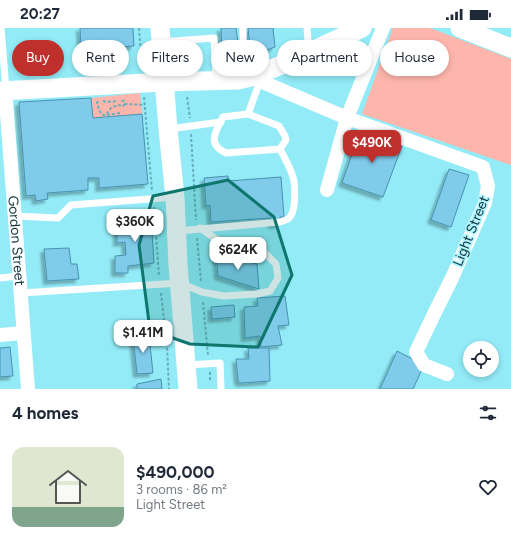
<!DOCTYPE html>
<meta charset="utf-8">
<style>
:root{--surface:#fff;--page:#f2f2f3;--text:#1f2937;--muted:#747a83;--accent:#bf302c}
body{margin:0;font-family:Figtree,sans-serif;background:var(--page);color:var(--text);height:100vh;display:flex;flex-direction:column;font-size:15px;white-space:nowrap}
*{box-sizing:border-box;margin:0}
p{font-size:13px;color:var(--muted)}
.icon{flex:none;width:22px;height:22px;fill:none;stroke:currentColor;stroke-width:2;stroke-linecap:round;stroke-linejoin:round}
.map{position:relative;height:361px;overflow:hidden}
.sheet{display:flex;flex-direction:column;background:var(--surface);flex:1}
.sheet>*{flex:none}
.banner{position:absolute;left:12px;top:12px;width:487px;height:36px;display:flex;gap:8px}
.fabs{position:absolute;left:463px;top:313px;display:grid;gap:8px}
.fabs a{display:grid;place-items:center;width:36px;height:36px;border-radius:50%;background:var(--surface);box-shadow:0 2px 6px #0003;font-size:20px}
.price{position:absolute;translate:-50% -34px;padding:0 9px;border-radius:8px;background:#fff;color:#222;font-size:13px;line-height:26px;filter:drop-shadow(0 1px 2px #0008)}
.price::after{content:'';position:absolute;left:50%;top:24px;width:12px;height:9px;margin-left:-6px;background:inherit;clip-path:polygon(0 0,100% 0,50% 100%)}
.price.current{background:var(--accent);color:#fff}
ul{padding:0;list-style:none}
li{display:flex;align-items:center;gap:12px;height:100px;padding:0 12px}
li span{display:grid;place-items:center;flex:none;width:112px;height:80px;border-radius:12px;color:#555}
li>.icon{margin-inline-start:auto}
span .icon{width:48px;height:48px;fill:#fffc;stroke-width:1}
li b{font-size:17px}
h2{display:flex;justify-content:space-between;align-items:center;height:48px;padding:0 12px;font-size:17px}
.pill{padding:0 14px;border-radius:18px;background:var(--surface);box-shadow:0 2px 6px #0003;font-size:14px;line-height:36px}
.pill.current{background:var(--accent);color:#fff}
.status{display:flex;justify-content:space-between;align-items:center;height:28px;padding:0 20px;background:var(--surface);direction:ltr}
.status svg{height:11px;fill:currentColor}
.map>svg:first-child{display:block}
.green{fill:#feb6ac}
.building{fill:#80caea;stroke:#4792b0;filter:url(#shadow)}
.lines{fill:none;stroke-linecap:round;stroke-linejoin:round}
.path{stroke:#67afb9;stroke-width:2;stroke-dasharray:3 2;stroke-linecap:butt}
.lane{stroke:#fff;stroke-width:7}
.street{stroke:#fff;stroke-width:14}
.secondary{stroke:#fff;stroke-width:19}
.marked{fill:#0f766e;fill-opacity:0.2;stroke:#0f766e;stroke-width:3;stroke-linejoin:round}
.labels{text-anchor:middle;dominant-baseline:central;stroke-width:3.5;stroke-linejoin:round;paint-order:stroke}
.street-label{font-size:14px;fill:#10363b;stroke:#b0f5ff}
</style>
<div class="status"><b>20:27</b><svg viewBox="0 0 49 12"><path d="M0 12V9h3v3zM5 12V6h3v6zM10 12V3h3v9zM15 12V0h3v12zM26 1h20v11H26zM47 4h2v5h-2z"/></svg></div>
<div class="map">
<svg width="511" height="361" viewBox="0 0 511 361">
<defs>
<filter id="shadow"><feDropShadow dx="-3.5" dy="3.5" stdDeviation="1" flood-color="#0004"/></filter>
</defs>
<rect width="100%" height="100%" fill="#92ebf7"/>
<g class="green">
<polygon points="393,0 430,0 511,31 511,137 362,86"/>
<polygon points="140,65 142,86 93,90 91,70"/>
</g>
<g class="building">
<polygon points="80,0 133,0 134,18 81,21"/>
<polygon points="221,0 236,0 239,22 222,24"/>
<polygon points="248,0 273,0 275,19 251,28"/>
<polygon points="91,70 93,90 142,86 148,156 99,160 99,150 88,150 88,162 47,165 48,171 36,173 35,167 26,168 19,74"/>
<polygon points="360,103 402,118 383,169 342,155"/>
<polygon points="449,141 469,147 451,199 431,192"/>
<polygon points="228,148 229,153 281,149 284,189 280,189 280,196 272,197 271,190 211,194 210,177 206,178 204,150"/>
<polygon points="151,188 154,235 128,238 128,245 115,245 115,228 126,227 125,214 117,215 117,191"/>
<polygon points="69,220 71,236 77,236 79,251 47,253 44,221"/>
<polygon points="216,225 257,236 259,261 218,248"/>
<polygon points="285,268 289,297 278,298 282,317 261,319 260,308 245,310 244,279 258,278 257,270"/>
<polygon points="234,277 235,289 212,291 211,279"/>
<polygon points="149,307 153,345 137,346 133,308"/>
<polygon points="10,319 13,348 0,349 0,320"/>
<polygon points="248,320 269,320 270,353 242,355 240,355 238,353 236,331 249,331"/>
<polygon points="397,323 424,337 413,361 380,361"/>
<polygon points="161,351 162,361 137,361 137,356"/>
</g>
<g class="lines">
<g class="path">
<polyline points="139,0 142,40"/>
<polyline points="144,69 152,163"/>
<polyline points="187,69 190,90"/>
<polyline points="122,72 125,74 125,76 145,77"/>
<path d="M98,73L97,75C99,81 100,88 106,87L111,80L118,77"/>
<polyline points="103,73 107,74 118,73"/>
<polyline points="118,77 123,78 125,76"/>
<polyline points="107,87 120,85 120,88"/>
<polyline points="191,106 196,192"/>
<polyline points="154,179 159,248"/>
<polyline points="197,210 201,254"/>
<polyline points="161,265 167,318 169,361"/>
<polyline points="203,274 208,327"/>
<polyline points="210,344 210,353"/>
</g>
<g class="lane">
<polyline points="1,0 6,62"/>
<polyline points="243,0 244,50"/>
<polyline points="307,0 309,24"/>
<polyline points="161,14 214,10 216,52"/>
<polyline points="248,86 279,98 285,108 286,112 280,121"/>
<polyline points="169,101 221,94"/>
<polyline points="15,188 58,190 71,177 175,169"/>
<path d="M178,203L280,194C283,193 287,192 289,190C296,185 295,162 294,153C292,142 285,131 280,121L226,125C206,116 216,103 223,89L248,86L260,53"/>
<polyline points="0,250 19,248"/>
<polyline points="21,265 180,255 202,264 224,268 257,266 270,263 278,250 276,236 265,225 216,211 200,200"/>
<polyline points="187,337 220,335 221,361"/>
</g>
<g class="street">
<polyline points="251,49 347,90 483,139 488,158 485,175 452,250 436,282 416,324 424,337 447,346"/>
<path id="s1" d="M6,63V73L28,361"/>
<polyline points="327,162 347,90 383,0"/>
<polyline points="0,307 23,305"/>
</g>
<g class="secondary">
<polyline points="160,0 168,101 175,169 178,237 188,361"/>
<polyline points="460,0 511,20"/>
<polyline points="0,63 164,54 238,52 251,49 279,38 362,0"/>
</g>
</g>
<path class="marked" d="M228,152L274,189L292,247L258,319L190,316L150,302L139,217L153,168Z"/>
<g class="labels">
<g class="street-label">
<text transform="translate(471 203) rotate(-68)">Light Street</text>
<text stroke="none"><textPath href="#s1" startOffset="150">Gordon Street</textPath></text>
</g>
</g>
</svg>
<div class="fabs">
<a><svg class="icon" aria-label="locate" viewBox="0 0 24 24"><circle cx="12" cy="12" r="6"/><path d="M12 2v4M12 18v4M2 12h4M18 12h4"/></svg></a>
</div>
<b class="price current" style="left:372px;top:136px">$490K</b>
<b class="price" style="left:135px;top:215px">$360K</b>
<b class="price" style="left:238px;top:243px">$624K</b>
<b class="price" style="left:143px;top:326px">$1.41M</b>
<div class="banner">
<a class="pill current">Buy</a>
<a class="pill">Rent</a>
<a class="pill">Filters</a>
<a class="pill">New</a>
<a class="pill">Apartment</a>
<a class="pill">House</a>
</div>
</div>
<section class="sheet">
<h2>4 homes<svg class="icon" aria-label="filters" viewBox="0 0 24 24"><path d="M4 7h16M4 17h16"/><circle cx="9" cy="7" r="2"/><circle cx="15" cy="17" r="2"/></svg></h2>
<ul>
<li><span style="background:linear-gradient(#dfe7d0 75%,#7fa58c 0)"><svg class="icon" aria-label="home" viewBox="0 0 24 24"><path d="M3 11l9-7 9 7M6 9v11h12V9"/></svg></span><div><b>$490,000</b><p>3 rooms · 86 m²</p><p>Light Street</p></div><svg class="icon" aria-label="heart" viewBox="0 0 24 24"><path d="M12 20l-8-8c-3-5 5-10 8-4 3-6 11-1 8 4z"/></svg></li>
</ul>
</section>
